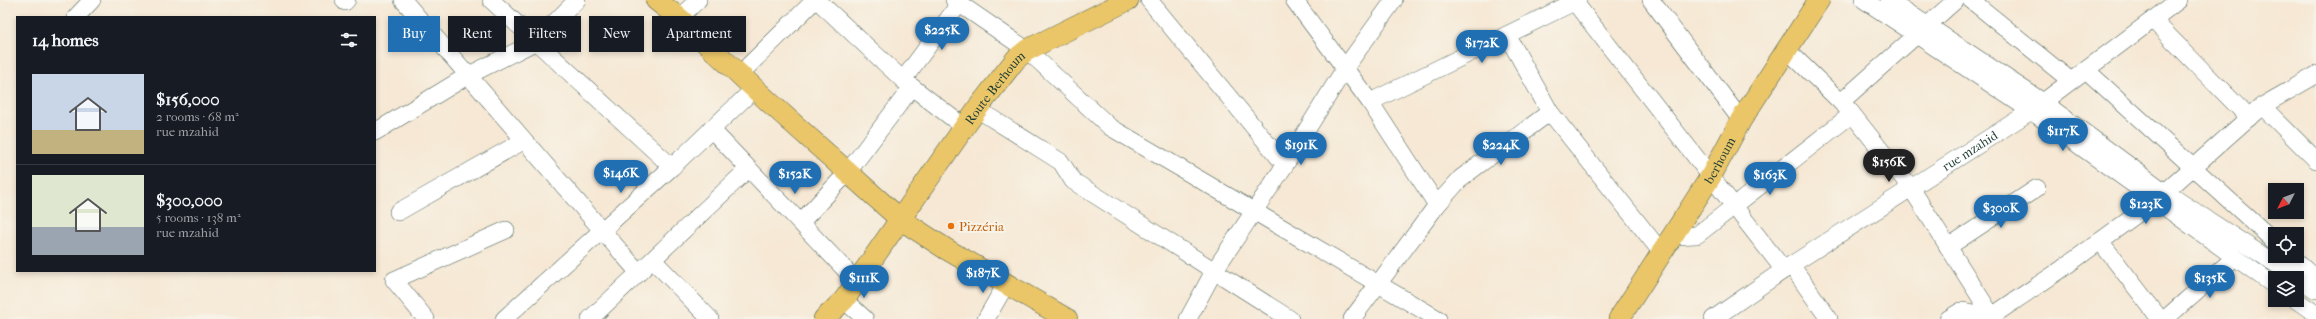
<!DOCTYPE html>
<meta charset="utf-8">
<style>
:root{--surface:#171b24;--page:#20242c;--text:#f1f3f6;--muted:#9ea1a6;--line:#363941;--accent:#1f6fb2}
body{margin:0;font-family:"IM FELL French Canon",serif;background:var(--page);color:var(--text);height:100vh;display:flex;flex-direction:column;font-size:15px;white-space:nowrap}
*{box-sizing:border-box;margin:0}
p{font-size:13px;color:var(--muted)}
.icon{flex:none;width:22px;height:22px;fill:none;stroke:currentColor;stroke-width:2;stroke-linecap:round;stroke-linejoin:round}
.map{position:relative;flex:1;overflow:hidden}
.side{position:absolute;left:16px;top:16px;width:360px;height:256px;display:flex;flex-direction:column;background:var(--surface);border-radius:0px;box-shadow:0 2px 6px #0003}
.side>*{flex:none}
.banner{position:absolute;left:388px;top:16px;width:380px;height:36px;display:flex;gap:8px}
.needle{width:26px;rotate:228deg}
.buttons{position:absolute;left:2268px;top:183px;display:grid;gap:8px}
.buttons a{display:grid;place-items:center;width:36px;height:36px;border-radius:0px;background:var(--surface);box-shadow:0 2px 6px #0003;font-size:20px}
.price{position:absolute;translate:-50% -34px;padding:0 9px;border-radius:14px;background:var(--accent);color:#fff;font-size:13px;line-height:26px;filter:drop-shadow(0 1px 2px #0008)}
.price::after{content:'';position:absolute;left:50%;top:24px;width:12px;height:9px;margin-left:-6px;background:inherit;clip-path:polygon(0 0,100% 0,50% 100%)}
.price.active{background:#222;color:#fff}
ul{padding:0;list-style:none}
li{display:flex;align-items:center;gap:12px;height:100px;padding:0 16px}
li+li{border-top:1px solid var(--line)}
li span{display:grid;place-items:center;flex:none;width:112px;height:80px;border-radius:0px;color:#555}
li>.icon{margin-inline-start:auto}
span .icon{width:48px;height:48px;fill:#fffc;stroke-width:1}
li b{font-size:17px}
h2{display:flex;justify-content:space-between;align-items:center;height:48px;padding:0 16px;font-size:17px}
.tag{padding:0 14px;border-radius:0px;background:var(--surface);box-shadow:0 2px 6px #0003;font-size:14px;line-height:36px}
.tag.active{background:var(--accent);color:#fff}
.map>svg:first-child{display:block}
.lines{fill:none;stroke-linecap:round;stroke-linejoin:round}
.minor-casing{stroke:#3f574c;stroke-width:18}
.major-casing{stroke:#3f574c;stroke-width:22}
.minor{stroke:#fff;stroke-width:17}
.major{stroke:#eac669;stroke-width:21}
.food-dot{fill:#e8710a;stroke:#f7f3e8;stroke-width:1.5}
.labels{text-anchor:middle;dominant-baseline:central;stroke-width:4;stroke-linejoin:round;paint-order:stroke}
.street-label{font-size:13px;fill:#1f3d34;stroke:#f7f3e8}
.food-label{font-size:13px;fill:#c56008;stroke:#f7f3e8;text-anchor:start}
</style>
<div class="map">
<svg width="2316" height="319" viewBox="0 0 2316 319">
<rect width="100%" height="100%" fill="#f7f3e8"/>
<filter id="ink" filterUnits="userSpaceOnUse"><feTurbulence type="fractalNoise" baseFrequency=".025" numOctaves="2"/><feDisplacementMap in="SourceGraphic" scale="8" xChannelSelector="R" yChannelSelector="G"/><feConvolveMatrix kernelMatrix="1 2 1 2 8 2 1 2 1" color-interpolation-filters="sRGB"/></filter>
<filter id="wash" filterUnits="userSpaceOnUse"><feTurbulence type="fractalNoise" baseFrequency=".012" numOctaves="4" result="noise"/><feDisplacementMap in="SourceGraphic" scale="16" xChannelSelector="R" yChannelSelector="G"/><feGaussianBlur stdDeviation="0.9" result="paint"/><feColorMatrix in="noise" values="0 0 0 0 0 0 0 0 0 0 0 0 0 0 0 0 0 1.4 0 .05"/><feComposite in="paint" operator="in"/></filter>
<g filter="url(#wash)">
<rect width="100%" height="100%" fill="#f6e8d4"/>
</g>
<g filter="url(#ink)">
<g class="lines">
<g class="minor-casing">
<g id="minor">
<polyline points="344,0 345,2 347,0"/>
<polyline points="403,0 639,273"/>
<polyline points="491,0 672,167"/>
<polyline points="817,0 903,80 964,127"/>
<polyline points="954,0 1027,50 1110,127 1438,319"/>
<polyline points="1149,0 1285,165"/>
<polyline points="1294,0 1370,102 1437,205 1352,319"/>
<polyline points="1573,0 1784,270"/>
<polyline points="1651,0 1741,120"/>
<polyline points="1864,0 2031,111 2275,286"/>
<polyline points="1889,0 2043,102 2165,192 2316,290"/>
<polyline points="1971,0 2071,81"/>
<polyline points="76,17 92,0"/>
<polyline points="679,18 698,0"/>
<polyline points="2153,20 2249,118"/>
<polyline points="1507,35 1550,112 1662,253"/>
<polyline points="1787,50 1849,110 1911,188 1992,316"/>
<polyline points="2086,70 2275,242"/>
<polyline points="740,74 815,0"/>
<polyline points="903,80 959,4"/>
<polyline points="1370,102 1578,0"/>
<polyline points="1841,102 1956,0"/>
<polyline points="2262,106 2316,160"/>
<polyline points="977,109 1061,162 1073,181 1290,319"/>
<polyline points="711,129 857,282"/>
<polyline points="375,132 467,76 535,42 577,0"/>
<polyline points="1437,205 1461,178 1550,112"/>
<polyline points="398,212 523,141"/>
<polyline points="801,222 847,173 912,87"/>
<polyline points="1672,236 1697,235 1852,114"/>
<polyline points="2100,241 2160,319"/>
<polyline points="1948,247 2037,188"/>
<polyline points="2290,256 2316,279"/>
<polyline points="653,260 710,319"/>
<polyline points="1791,265 1829,319"/>
<polyline points="844,300 865,319"/>
<polyline points="2296,300 2316,314"/>
<polyline points="426,319 394,280 506,230"/>
<polyline points="504,319 672,167 755,88"/>
<polyline points="590,319 748,169"/>
<polyline points="986,319 1006,284"/>
<polyline points="1188,319 1214,271 1285,165 1345,68 1394,0"/>
<path id="s1" d="M1713,319L1791,265L2031,111L2179,0"/>
<polyline points="1948,319 1961,311 1992,316 2059,271 2155,201 2262,106 2316,75"/>
<polyline points="2165,319 2234,258"/>
</g>
</g>
<g class="major-casing">
<g id="major">
<polyline points="656,0 679,18 768,101 900,219 946,249 1067,319"/>
<path id="s2" d="M824,319L844,300L977,109L1016,59L1027,50L1128,0"/>
<path id="s3" d="M1619,319L1711,176L1741,120L1819,0"/>
</g>
</g>
<use href="#minor" class="minor"/>
<use href="#major" class="major"/>
</g>
</g>
<circle class="food-dot" cx="951" cy="226" r="4"/>
<g class="labels">
<g class="street-label">
<text stroke="none"><textPath href="#s2" startOffset="288">Route Berhoum</textPath></text>
<text stroke="none"><textPath href="#s1" startOffset="307">rue mzahid</textPath></text>
<text stroke="none"><textPath href="#s3" startOffset="188">berhoum</textPath></text>
</g>
<g class="food-label">
<text x="959" y="226">Pizzéria</text>
</g>
</g>
</svg>
<div class="buttons">
<a><svg class="needle" viewBox="-14 -14 28 28"><path d="M0-13l5 13h-10z" fill="#e53935"/><path d="M0 13l5-13h-10z" fill="#9ea1a6"/></svg></a>
<a><svg class="icon" aria-label="locate" viewBox="0 0 24 24"><circle cx="12" cy="12" r="6"/><path d="M12 2v4M12 18v4M2 12h4M18 12h4"/></svg></a>
<a><svg class="icon" aria-label="layers" viewBox="0 0 24 24"><path d="M12 4l9 5-9 5-9-5zM3 14l9 5 9-5"/></svg></a>
</div>
<b class="price" style="left:942px;top:51px">$225K</b>
<b class="price" style="left:1482px;top:64px">$172K</b>
<b class="price" style="left:2063px;top:152px">$117K</b>
<b class="price" style="left:1301px;top:166px">$191K</b>
<b class="price" style="left:1501px;top:166px">$224K</b>
<b class="price active" style="left:1889px;top:183px">$156K</b>
<b class="price" style="left:621px;top:194px">$146K</b>
<b class="price" style="left:795px;top:195px">$152K</b>
<b class="price" style="left:1770px;top:196px">$163K</b>
<b class="price" style="left:2146px;top:225px">$123K</b>
<b class="price" style="left:2001px;top:229px">$300K</b>
<b class="price" style="left:983px;top:294px">$187K</b>
<b class="price" style="left:864px;top:299px">$111K</b>
<b class="price" style="left:2210px;top:299px">$135K</b>
<div class="banner">
<a class="tag active">Buy</a>
<a class="tag">Rent</a>
<a class="tag">Filters</a>
<a class="tag">New</a>
<a class="tag">Apartment</a>
</div>
<section class="side">
<h2>14 homes<svg class="icon" aria-label="filters" viewBox="0 0 24 24"><path d="M4 7h16M4 17h16"/><circle cx="9" cy="7" r="2"/><circle cx="15" cy="17" r="2"/></svg></h2>
<ul>
<li><span style="background:linear-gradient(#c9d6e8 70%,#c2b280 0)"><svg class="icon" aria-label="home" viewBox="0 0 24 24"><path d="M3 11l9-7 9 7M6 9v11h12V9"/></svg></span><div><b>$156,000</b><p>2 rooms · 68 m²</p><p>rue mzahid</p></div></li>
<li><span style="background:linear-gradient(#dfe7d0 65%,#9aa5b1 0)"><svg class="icon" aria-label="home" viewBox="0 0 24 24"><path d="M3 11l9-7 9 7M6 9v11h12V9"/></svg></span><div><b>$300,000</b><p>5 rooms · 138 m²</p><p>rue mzahid</p></div></li>
</ul>
</section>
</div>
